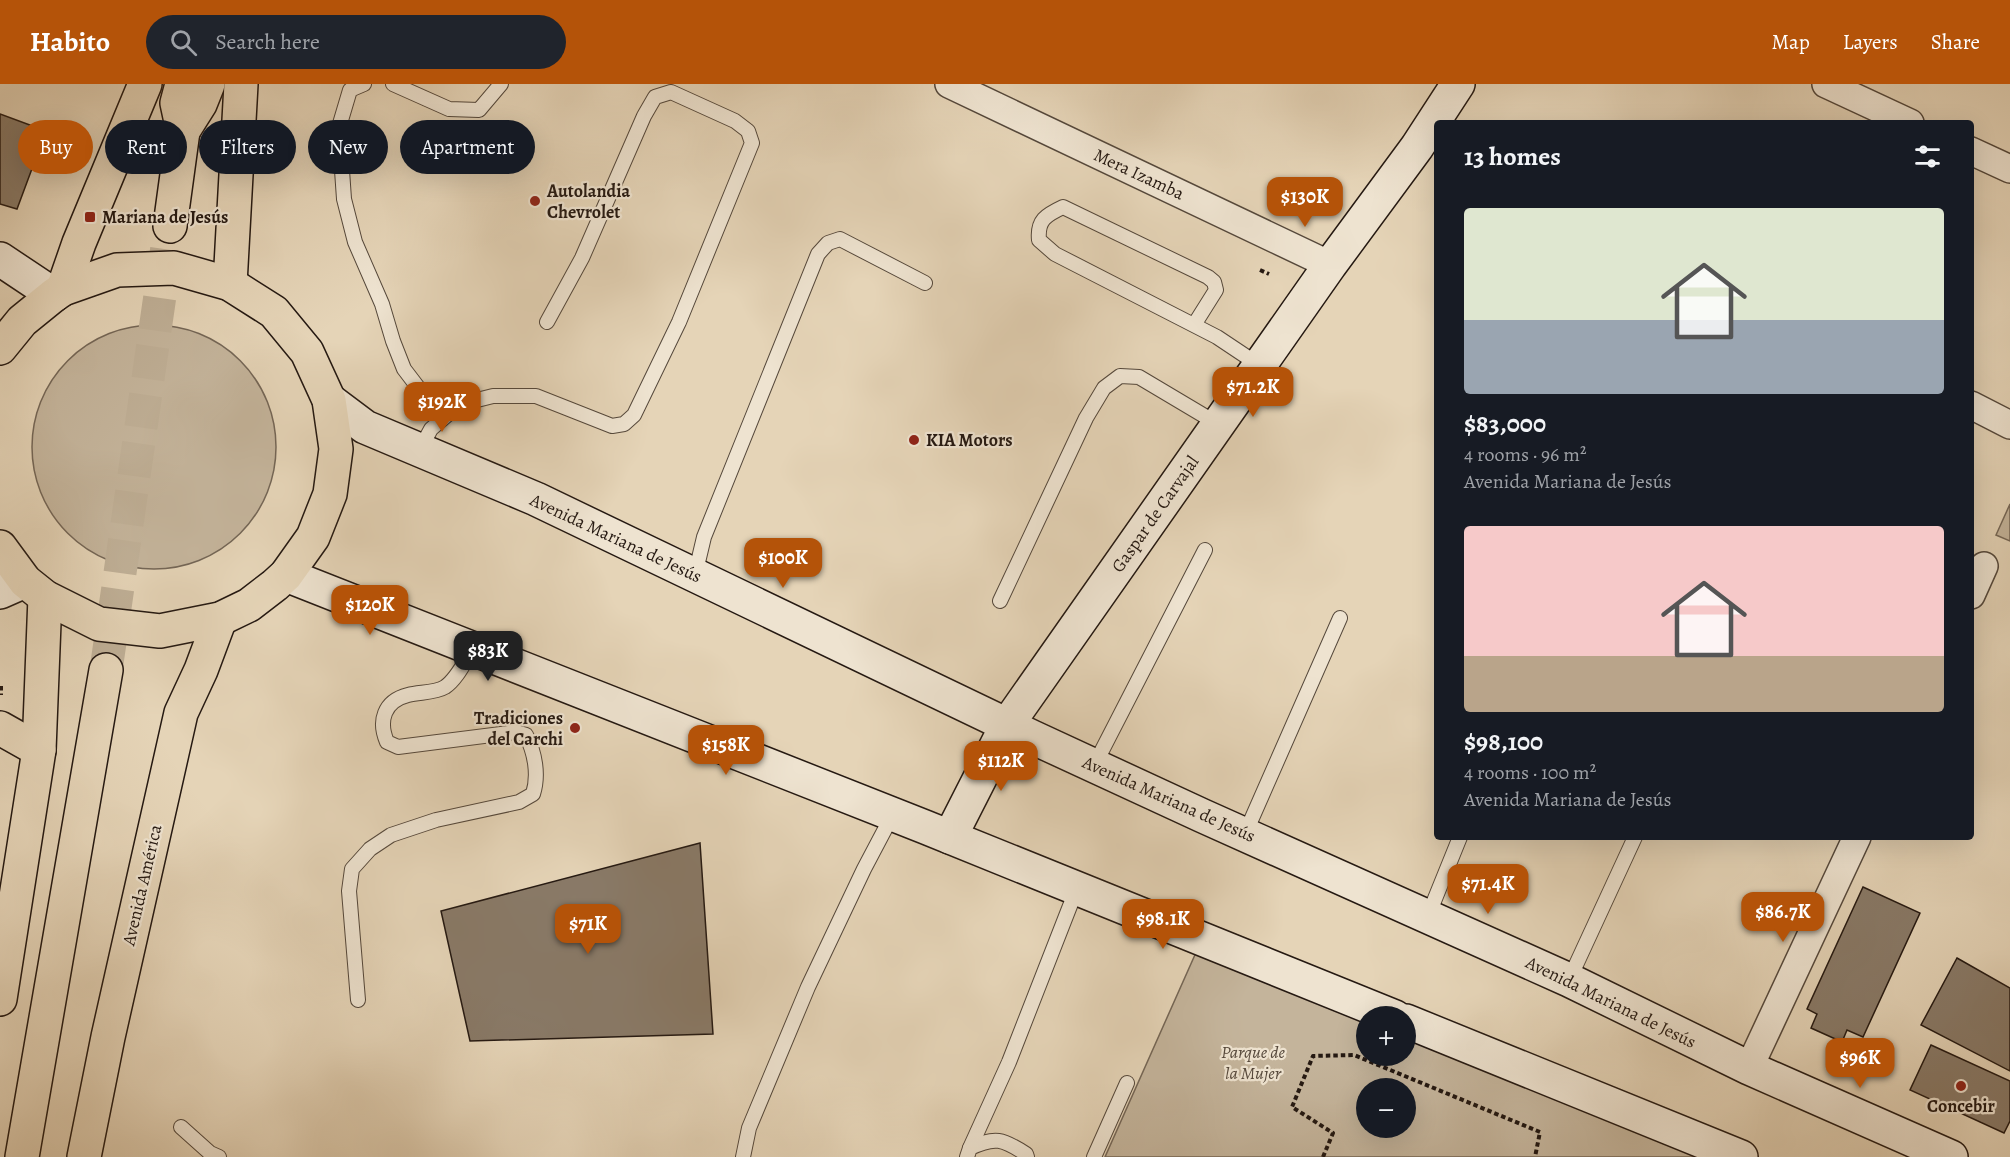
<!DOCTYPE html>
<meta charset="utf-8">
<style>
:root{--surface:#171b24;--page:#20242c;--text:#f1f3f6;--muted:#9ea1a6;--accent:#b45309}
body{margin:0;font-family:Alegreya,serif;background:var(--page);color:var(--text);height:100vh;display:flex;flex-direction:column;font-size:22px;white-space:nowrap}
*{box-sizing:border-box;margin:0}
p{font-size:20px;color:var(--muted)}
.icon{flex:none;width:33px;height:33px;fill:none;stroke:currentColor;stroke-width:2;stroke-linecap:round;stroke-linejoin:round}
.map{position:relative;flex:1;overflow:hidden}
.drawer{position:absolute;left:1434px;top:36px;width:540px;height:720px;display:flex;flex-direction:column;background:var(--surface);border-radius:6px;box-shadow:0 6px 24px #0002}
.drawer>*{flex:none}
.guide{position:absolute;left:18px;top:36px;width:570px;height:54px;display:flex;gap:12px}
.tools{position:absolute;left:1356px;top:922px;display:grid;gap:12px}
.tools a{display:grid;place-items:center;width:60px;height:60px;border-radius:50%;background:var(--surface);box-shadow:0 6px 24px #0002;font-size:30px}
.price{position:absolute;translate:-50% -51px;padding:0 14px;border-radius:12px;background:var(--accent);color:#fff;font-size:20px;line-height:39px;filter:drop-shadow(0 2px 3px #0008)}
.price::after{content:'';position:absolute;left:50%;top:36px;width:18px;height:14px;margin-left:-9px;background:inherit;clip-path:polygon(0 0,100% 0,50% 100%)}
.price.current{background:#222;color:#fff}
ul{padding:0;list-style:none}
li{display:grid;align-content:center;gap:12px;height:318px;padding:0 30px}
li span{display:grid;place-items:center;height:186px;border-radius:6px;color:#555}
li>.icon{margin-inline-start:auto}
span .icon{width:108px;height:108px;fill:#fffc;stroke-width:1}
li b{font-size:26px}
h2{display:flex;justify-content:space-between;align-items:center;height:72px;padding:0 30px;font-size:26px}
.pill{padding:0 21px;border-radius:27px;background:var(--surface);box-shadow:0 6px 24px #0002;font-size:21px;line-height:54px}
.pill.current{background:var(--accent);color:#fff}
header{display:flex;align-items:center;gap:36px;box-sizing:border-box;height:84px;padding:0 30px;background:var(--accent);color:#fff}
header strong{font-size:28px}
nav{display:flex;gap:33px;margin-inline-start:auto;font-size:21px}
.search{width:420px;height:54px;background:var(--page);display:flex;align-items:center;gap:15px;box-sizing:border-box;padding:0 21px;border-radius:33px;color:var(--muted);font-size:22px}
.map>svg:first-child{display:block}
.green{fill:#c4b49b;stroke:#746656;stroke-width:1.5;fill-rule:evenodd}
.building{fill:#897a68;stroke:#251912;stroke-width:1.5}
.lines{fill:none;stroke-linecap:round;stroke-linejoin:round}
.primary-tunnel{stroke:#bfaf96;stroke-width:33;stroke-dasharray:33 16;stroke-linecap:butt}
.lane-casing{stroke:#55483b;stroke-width:16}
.street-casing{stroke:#55483b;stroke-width:30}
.secondary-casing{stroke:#251912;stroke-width:36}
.primary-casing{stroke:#251912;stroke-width:36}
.path{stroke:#251912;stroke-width:4;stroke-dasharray:4.5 3;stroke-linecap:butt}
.lane{stroke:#eee3d0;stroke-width:14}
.street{stroke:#eee3d0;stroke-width:27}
.secondary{stroke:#eee3d0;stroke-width:33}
.primary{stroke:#e5d4b7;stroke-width:33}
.poi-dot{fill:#8f2418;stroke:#eee3d0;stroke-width:2}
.labels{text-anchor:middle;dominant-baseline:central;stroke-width:4.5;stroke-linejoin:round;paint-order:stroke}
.street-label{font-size:18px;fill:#251912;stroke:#eee3d0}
.poi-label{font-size:18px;font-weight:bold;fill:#251912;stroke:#eee3d0;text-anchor:start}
.park-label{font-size:18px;font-style:italic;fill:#55483b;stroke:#eee3d0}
</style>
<header>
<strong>Habito</strong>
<div class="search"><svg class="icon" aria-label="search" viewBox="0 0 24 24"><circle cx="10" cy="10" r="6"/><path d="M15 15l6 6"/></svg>Search here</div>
<nav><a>Map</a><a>Layers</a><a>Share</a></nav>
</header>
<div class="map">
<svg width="2010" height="1073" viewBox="0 0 2010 1073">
<rect width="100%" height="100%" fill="#e5d4b7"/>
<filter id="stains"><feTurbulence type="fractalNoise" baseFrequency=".00333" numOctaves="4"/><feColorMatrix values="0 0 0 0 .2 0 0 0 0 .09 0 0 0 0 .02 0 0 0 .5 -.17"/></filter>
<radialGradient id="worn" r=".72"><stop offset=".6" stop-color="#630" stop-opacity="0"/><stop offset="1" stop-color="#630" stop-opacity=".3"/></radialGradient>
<g class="green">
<circle cx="154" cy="363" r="122"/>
<polygon points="2010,420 2010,457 1996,451"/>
<path d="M1202,855L1366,933V972H1406V937L1741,1073H1105ZM1366,1005H1406V1044H1366Z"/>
</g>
<g class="building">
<polygon points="0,30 46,47 17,125 0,120"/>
<polygon points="700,759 713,950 470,957 441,827"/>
<polygon points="1863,803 1920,829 1863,953 1847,946 1842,958 1811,944 1817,930 1807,925"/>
<polygon points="1957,874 2010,904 2010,987 1921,941"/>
<polygon points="1931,961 2010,997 2010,1037 2004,1049 1910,1006"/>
</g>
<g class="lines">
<polyline class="primary-tunnel" points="106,586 170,142"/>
<g class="lane-casing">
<g id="lane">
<polyline points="364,0 350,6 339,43 344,115 355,158 382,220 393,257 404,285 420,306 453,326"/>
<polyline points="393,0 449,25 479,26 501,0"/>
<path d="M1194,241L1216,206L1214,198L1208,193L1063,123C1046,131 1037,136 1039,156L1055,170L1217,253L1259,281"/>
<polyline points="419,367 431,345 453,326 473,317 493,312 536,312 612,342 624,340 634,331 679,238 752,59 748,47 735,37 671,8 655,13 644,32 582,174 547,238"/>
<polyline points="695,491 704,453 818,170 828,159 840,155 925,199"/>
<polyline points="1000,517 1086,334 1104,304 1120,292 1139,293 1218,340"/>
<polyline points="1094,682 1205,466"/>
<polyline points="1245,750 1340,534"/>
<polyline points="1428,832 1460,753"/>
<polyline points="1569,896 1635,753"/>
<path d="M358,916L349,807L352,785L370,765L391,751L436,736L519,718L533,710C539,691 535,669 526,651L516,648L398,663L387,658C378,637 384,617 408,611C420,608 435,609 445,603C457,595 465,577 473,565"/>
<polyline points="181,1043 210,1069 219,1073"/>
<polyline points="970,1064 1009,978 1077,804"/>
<polyline points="743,1073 749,1044 808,903 864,785 893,730"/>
<path d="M967,1073L970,1064C995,1052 1003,1055 1026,1070L1027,1073"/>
<polyline points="1094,1073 1127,999"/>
</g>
</g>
<g class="street-casing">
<g id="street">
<polyline points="949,0 1330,181"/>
<polyline points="1826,0 1910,39"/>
<polyline points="1971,67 2010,85"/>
<polyline points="1971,321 2010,341"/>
<polyline points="1971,511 1984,482"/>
<polyline points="1749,984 1857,753"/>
</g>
</g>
<g class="secondary-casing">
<g id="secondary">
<polyline points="0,175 54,211"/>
<polyline points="329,316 365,343 536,415 1032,653 1203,732 1569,896 1749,984 1951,1073"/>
<polyline points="286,491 925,743 1395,933"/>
<polyline points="0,508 25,497"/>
<polyline points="950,753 1007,641 1330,181 1417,63 1458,0"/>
<polyline points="1406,937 1741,1073"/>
</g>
</g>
<g class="primary-casing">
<g id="primary">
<polyline points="183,47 200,20 208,0"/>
<polyline points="170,142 183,47 177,19 182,0"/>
<polyline points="230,200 241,0"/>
<polyline points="63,205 79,159 145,0"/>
<polyline points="0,264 22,237 54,211 63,205 117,186 174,184 230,200 274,228 307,268 329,316 336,365 330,410 313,453 286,491 275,501 249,521 220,535 160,547 99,540 45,513 25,497 0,463"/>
<polyline points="0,644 39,666"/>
<polyline points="0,915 39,666 45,513"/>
<polyline points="22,1073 106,586"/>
<polyline points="84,1073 108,953 181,629 201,586 220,535"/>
</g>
</g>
<g class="path">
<polyline points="1260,186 1269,190"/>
<polyline points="1,602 1,611"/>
<polyline points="1323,1073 1333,1049 1292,1023 1313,972 1354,971 1540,1048 1535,1073"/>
</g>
<use href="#lane" class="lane"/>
<use href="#street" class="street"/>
<use href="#secondary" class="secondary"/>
<use href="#primary" class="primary"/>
</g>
<g class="poi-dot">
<circle cx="535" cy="117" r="6"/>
<rect x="84" y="127" width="12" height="12" rx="3"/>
<circle cx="914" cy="356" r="6"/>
<circle cx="575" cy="644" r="6"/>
<circle cx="1961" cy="1002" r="6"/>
</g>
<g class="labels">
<g class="street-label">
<text transform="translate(1139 90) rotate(25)">Mera Izamba</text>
<text transform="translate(1155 430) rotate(-55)">Gaspar de Carvajal</text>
<text transform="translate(616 454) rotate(25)">Avenida Mariana de Jesús</text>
<text transform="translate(1169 715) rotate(24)">Avenida Mariana de Jesús</text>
<text transform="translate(142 801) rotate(-77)">Avenida América</text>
<text transform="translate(1611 918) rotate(26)">Avenida Mariana de Jesús</text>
</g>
<g class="poi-label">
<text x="547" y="107">Autolandia<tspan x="547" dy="21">Chevrolet</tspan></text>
<text x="102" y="133">Mariana de Jesús</text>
<text x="926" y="356">KIA Motors</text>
<text x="563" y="634" text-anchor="end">Tradiciones<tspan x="563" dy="21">del Carchi</tspan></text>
<text x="1961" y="1022" text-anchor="middle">Concebir</text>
</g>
<g class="park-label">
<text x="1253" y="968">Parque de<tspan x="1253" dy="21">la Mujer</tspan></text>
</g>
</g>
<rect width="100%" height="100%" filter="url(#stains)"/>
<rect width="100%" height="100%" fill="url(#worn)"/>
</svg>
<div class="tools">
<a>+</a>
<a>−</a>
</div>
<b class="price" style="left:1305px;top:144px">$130K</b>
<b class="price" style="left:1253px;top:334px">$71.2K</b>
<b class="price" style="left:442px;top:349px">$192K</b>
<b class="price" style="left:783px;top:505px">$100K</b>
<b class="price" style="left:370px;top:552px">$120K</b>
<b class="price current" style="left:488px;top:598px">$83K</b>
<b class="price" style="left:726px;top:692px">$158K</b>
<b class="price" style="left:1001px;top:708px">$112K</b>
<b class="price" style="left:1488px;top:831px">$71.4K</b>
<b class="price" style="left:1783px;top:859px">$86.7K</b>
<b class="price" style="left:1163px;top:866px">$98.1K</b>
<b class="price" style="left:588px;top:871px">$71K</b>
<b class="price" style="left:1860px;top:1005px">$96K</b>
<div class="guide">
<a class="pill current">Buy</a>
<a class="pill">Rent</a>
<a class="pill">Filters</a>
<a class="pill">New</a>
<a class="pill">Apartment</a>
</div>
<section class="drawer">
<h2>13 homes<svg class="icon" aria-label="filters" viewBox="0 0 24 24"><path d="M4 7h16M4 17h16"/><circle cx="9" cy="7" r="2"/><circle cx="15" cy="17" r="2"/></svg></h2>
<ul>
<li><span style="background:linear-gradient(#dfe7d0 60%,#9aa5b1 0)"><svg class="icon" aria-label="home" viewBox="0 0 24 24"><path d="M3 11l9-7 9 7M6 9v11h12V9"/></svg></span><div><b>$83,000</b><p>4 rooms · 96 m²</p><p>Avenida Mariana de Jesús</p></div></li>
<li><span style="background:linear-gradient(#f6c9c9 70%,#b9a48a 0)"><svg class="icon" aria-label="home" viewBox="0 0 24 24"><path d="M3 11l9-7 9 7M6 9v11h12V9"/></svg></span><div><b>$98,100</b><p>4 rooms · 100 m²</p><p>Avenida Mariana de Jesús</p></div></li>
</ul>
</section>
</div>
